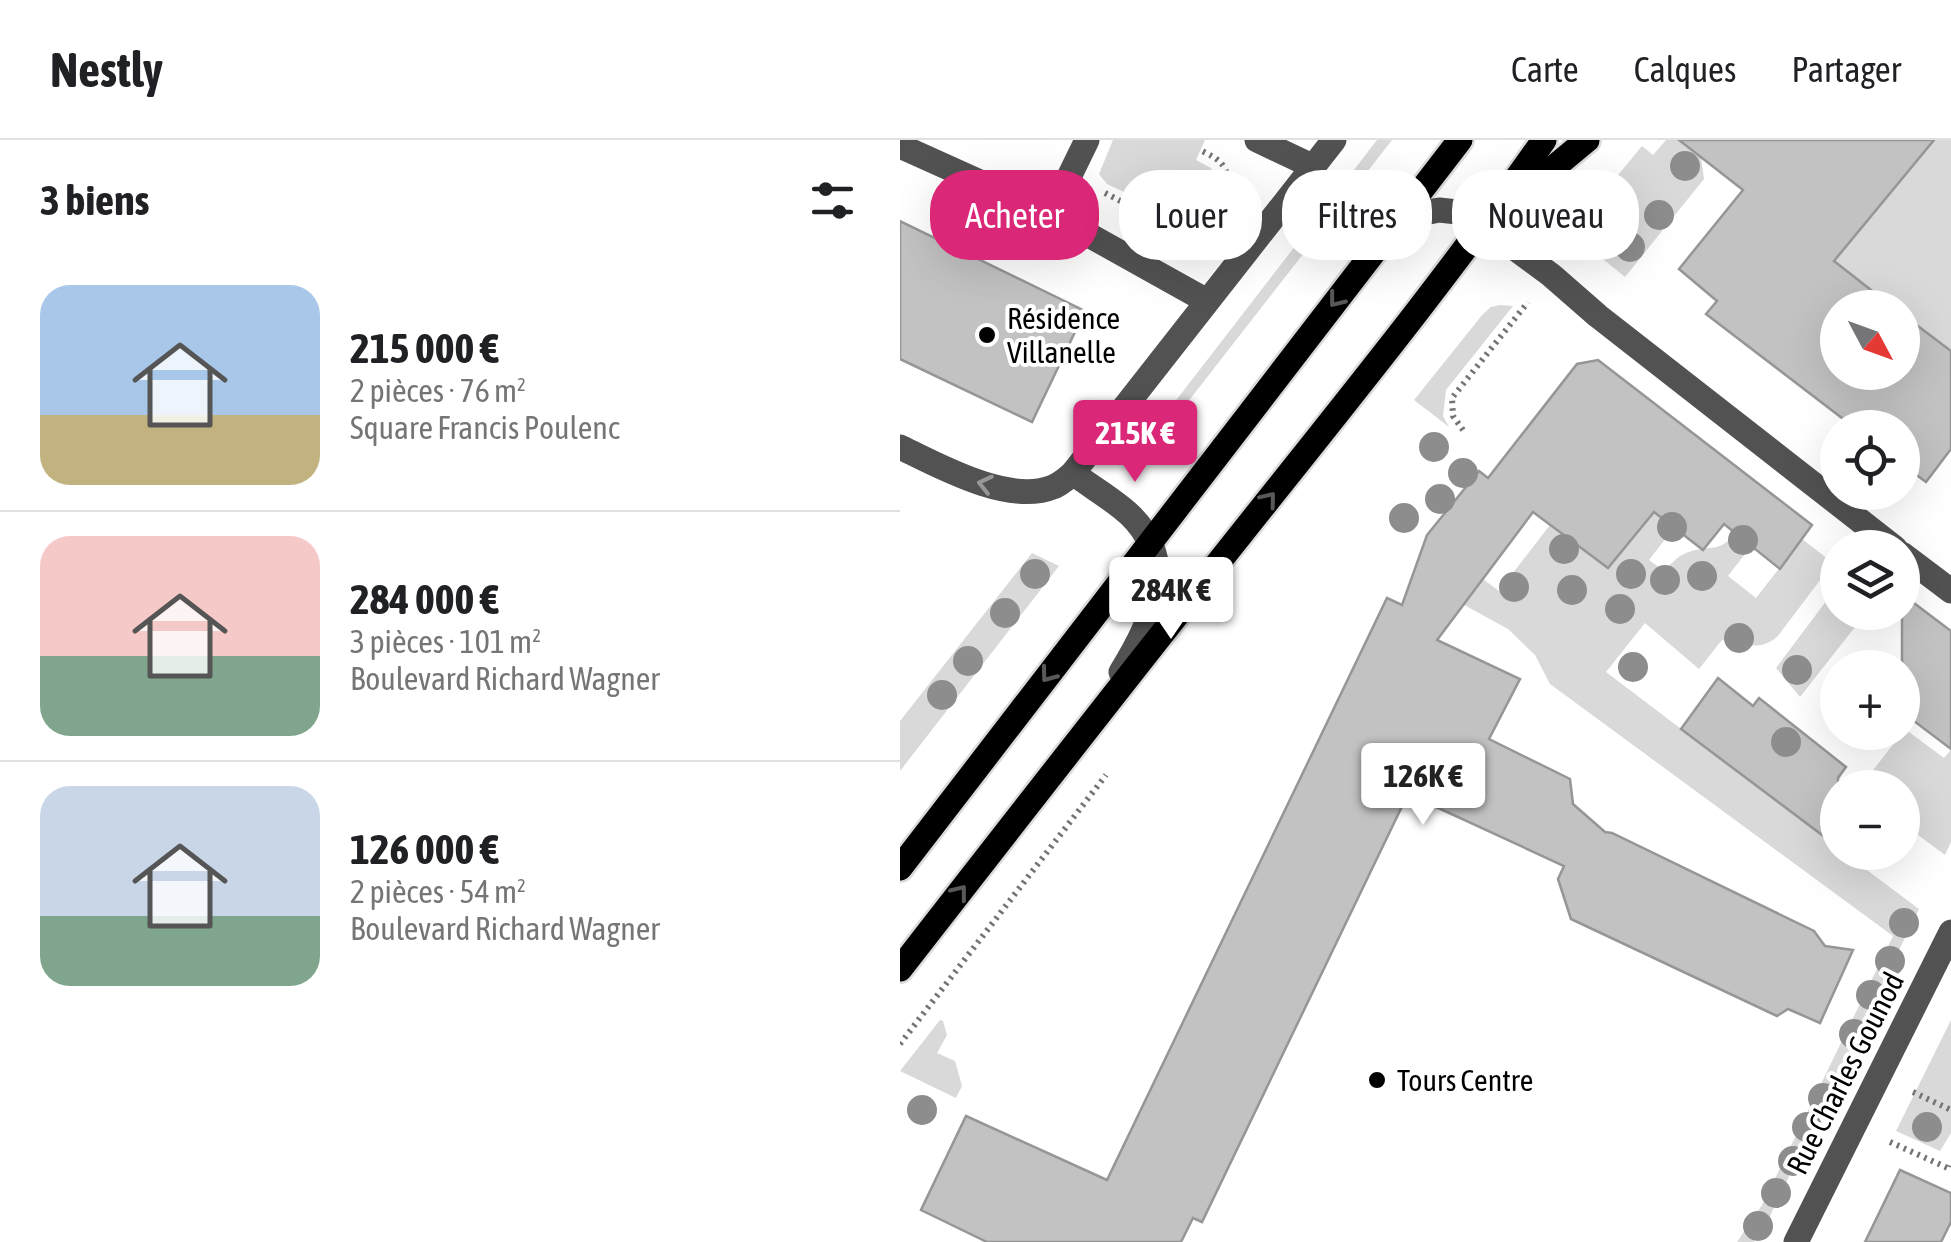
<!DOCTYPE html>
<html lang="fr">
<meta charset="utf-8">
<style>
:root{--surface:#fff;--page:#f6f6f6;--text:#202124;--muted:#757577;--line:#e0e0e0;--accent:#db2777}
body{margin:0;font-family:"Asap Condensed",sans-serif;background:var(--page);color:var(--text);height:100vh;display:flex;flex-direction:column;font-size:38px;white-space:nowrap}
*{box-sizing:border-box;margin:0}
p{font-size:32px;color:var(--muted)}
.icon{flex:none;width:55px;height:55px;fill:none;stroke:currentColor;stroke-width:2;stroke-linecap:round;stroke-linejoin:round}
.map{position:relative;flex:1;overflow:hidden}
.drawer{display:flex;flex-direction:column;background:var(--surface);width:900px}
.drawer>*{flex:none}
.guide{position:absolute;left:30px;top:30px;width:870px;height:90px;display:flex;gap:20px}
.needle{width:65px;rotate:131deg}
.fabs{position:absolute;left:920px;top:150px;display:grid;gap:20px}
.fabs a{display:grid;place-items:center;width:100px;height:100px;border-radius:50%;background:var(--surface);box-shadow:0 10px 40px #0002;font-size:50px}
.price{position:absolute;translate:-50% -85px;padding:0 22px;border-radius:10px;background:#fff;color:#222;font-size:32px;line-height:65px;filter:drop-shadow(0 2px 5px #0008)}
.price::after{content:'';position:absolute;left:50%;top:60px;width:30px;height:22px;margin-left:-15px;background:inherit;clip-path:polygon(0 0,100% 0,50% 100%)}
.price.current{background:var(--accent);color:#fff}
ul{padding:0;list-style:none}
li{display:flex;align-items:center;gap:30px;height:250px;padding:0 40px}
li+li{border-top:2px solid var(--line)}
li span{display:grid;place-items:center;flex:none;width:280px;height:200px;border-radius:30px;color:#555}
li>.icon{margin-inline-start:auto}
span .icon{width:120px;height:120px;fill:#fffc;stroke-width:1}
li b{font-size:42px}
h2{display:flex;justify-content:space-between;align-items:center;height:120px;padding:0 40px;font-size:42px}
.tag{padding:0 35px;border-radius:40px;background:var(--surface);box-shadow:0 10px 40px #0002;font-size:35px;line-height:90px}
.tag.current{background:var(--accent);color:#fff}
header{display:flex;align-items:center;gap:60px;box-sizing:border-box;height:140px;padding:0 50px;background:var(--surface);border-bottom:2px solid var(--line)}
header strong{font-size:48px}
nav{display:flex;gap:55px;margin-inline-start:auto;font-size:35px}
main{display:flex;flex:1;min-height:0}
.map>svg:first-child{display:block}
.green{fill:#d9d9d9}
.building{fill:#c2c2c2;stroke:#969696;stroke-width:2.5}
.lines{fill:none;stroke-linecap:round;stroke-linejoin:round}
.major-casing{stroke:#dbdbdb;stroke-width:30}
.path{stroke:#747474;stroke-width:6;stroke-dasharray:2.5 5;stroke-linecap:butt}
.minor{stroke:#525252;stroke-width:25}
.major{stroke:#000;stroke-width:25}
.tree{fill:#8d8d8d}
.oneway{stroke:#595959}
.oneway2{stroke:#979797}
.poi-dot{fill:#000;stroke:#fff;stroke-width:4}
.labels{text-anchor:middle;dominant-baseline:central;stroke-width:8;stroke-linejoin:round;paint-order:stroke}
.poi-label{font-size:30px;fill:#000;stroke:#fff;text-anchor:start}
.street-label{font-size:30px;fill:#000;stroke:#fff}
</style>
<header>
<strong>Nestly</strong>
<nav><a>Carte</a><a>Calques</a><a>Partager</a></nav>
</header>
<main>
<section class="drawer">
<h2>3 biens<svg class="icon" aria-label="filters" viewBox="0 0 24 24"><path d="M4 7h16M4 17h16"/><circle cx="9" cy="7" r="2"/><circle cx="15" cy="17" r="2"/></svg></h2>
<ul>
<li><span style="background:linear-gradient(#a9c7e8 65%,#c2b280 0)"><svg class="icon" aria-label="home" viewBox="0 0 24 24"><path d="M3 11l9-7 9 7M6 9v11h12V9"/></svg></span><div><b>215 000 €</b><p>2 pièces · 76 m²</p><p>Square Francis Poulenc</p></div></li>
<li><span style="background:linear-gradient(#f6c9c9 60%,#7fa58c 0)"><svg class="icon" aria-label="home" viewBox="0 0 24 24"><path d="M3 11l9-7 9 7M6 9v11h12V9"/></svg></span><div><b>284 000 €</b><p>3 pièces · 101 m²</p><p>Boulevard Richard Wagner</p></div></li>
<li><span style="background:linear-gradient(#c9d6e8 65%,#7fa58c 0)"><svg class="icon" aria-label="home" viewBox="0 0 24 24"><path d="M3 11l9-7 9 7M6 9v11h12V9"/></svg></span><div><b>126 000 €</b><p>2 pièces · 54 m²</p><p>Boulevard Richard Wagner</p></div></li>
</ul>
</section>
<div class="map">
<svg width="1051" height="1102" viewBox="0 0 1051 1102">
<rect width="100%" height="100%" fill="#fff"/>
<g class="green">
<polygon points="213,0 305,0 296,20 311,28 317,39 302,77 291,83 285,81 207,44 199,34"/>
<polygon points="477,0 492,0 255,304 247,309 240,307"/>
<polygon points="766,0 788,0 800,10 804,39 725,137 698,115 688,97 685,84 691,68 742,6 753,15"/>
<polygon points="1034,0 1051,0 1051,211 1003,174 1002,168 994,167 934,121"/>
<polygon points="600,165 613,166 546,250 543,276 549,287 514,260 583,174 591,167"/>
<path d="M766,356L786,372L749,420L764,431C770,425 777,417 784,414C814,401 820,419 841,383L857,388L842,411L845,414L828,436L856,458L902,399L933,423L877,497C857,513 845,502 822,500L799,529L745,483L706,532L937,707L938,712L944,713L1019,769L867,1082L854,1102H837L862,1065L993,796L650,544L635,515L608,489L546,455L568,428L599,451L650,385L708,428Z"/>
<polygon points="132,413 159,426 0,631 0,581"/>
<polygon points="936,448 938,472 966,473 900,557 876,528"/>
<polygon points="1005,589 1044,618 1051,610 1051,702 1045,715 1003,684 1002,648 960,647"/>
<polygon points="40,880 43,881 47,895 37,913 55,921 62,946 56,958 0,931"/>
<polygon points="1051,880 1051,993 1040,1011 996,991"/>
</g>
<g class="building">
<polygon points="779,0 1034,0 934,121 994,168 938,168 938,232 1002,232 1002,174 1051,211 1051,309 1026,342 1002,324 1002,288 955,288 806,174 817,161 779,129 843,50"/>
<polygon points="0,81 185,171 132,282 0,219"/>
<polygon points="698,220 912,385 880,429 824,384 803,410 754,372 708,428 633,372 537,500 620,539 589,599 670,639 673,664 705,692 712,693 914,791 925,806 953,810 920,883 888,869 877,876 671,779 658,739 664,726 508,654 302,1082 293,1078 281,1102 87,1102 21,1070 66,976 207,1040 487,458 502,465 527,395 579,331 588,338 677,224"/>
<polygon points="1002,454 1051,491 1051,609 1002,572"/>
<polygon points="818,538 853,566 859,558 946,627 938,638 938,707 781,589"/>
<polygon points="1000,1030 1051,1053 1051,1082 1041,1102 965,1102"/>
</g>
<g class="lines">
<g class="major-casing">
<g id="major">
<polyline points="611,63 687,0"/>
<polyline points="0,728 560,0"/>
<path d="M0,829C112,685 224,541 338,398C442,267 548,137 644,0"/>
</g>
</g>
<g class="path">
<path d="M205,53L277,90C286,93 299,94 307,87C320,76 333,44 325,29C320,19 310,15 300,10"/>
<polyline points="563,290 553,276 552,258 628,162"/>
<polyline points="0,904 206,635"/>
<polyline points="1013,952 1051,970"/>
<polyline points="990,1002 1050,1029 1051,1026"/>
</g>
<g class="minor">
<polyline points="357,0 412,26"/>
<polyline points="0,6 151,74 187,0"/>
<polyline points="151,74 307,161"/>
<polyline points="499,78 539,70 567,73 651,135 698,176 995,408"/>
<path d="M0,307C39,326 109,365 153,347C161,344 167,338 173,333L434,0"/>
<path d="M173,333C191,347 213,359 230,375C280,424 252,482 221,532"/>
<polyline points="1002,414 1051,451"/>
<polyline points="896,1102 1051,792"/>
</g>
<use href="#major" class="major"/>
</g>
<g class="tree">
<circle cx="785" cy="26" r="15"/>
<circle cx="759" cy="75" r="15"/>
<circle cx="730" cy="107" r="15"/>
<circle cx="534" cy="307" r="15"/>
<circle cx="563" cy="333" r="15"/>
<circle cx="540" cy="359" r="15"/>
<circle cx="504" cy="378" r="15"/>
<circle cx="772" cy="387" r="15"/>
<circle cx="843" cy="400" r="15"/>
<circle cx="664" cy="409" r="15"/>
<circle cx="135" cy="434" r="15"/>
<circle cx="731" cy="434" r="15"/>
<circle cx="802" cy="436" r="15"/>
<circle cx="765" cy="440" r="15"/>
<circle cx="614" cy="447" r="15"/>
<circle cx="672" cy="450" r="15"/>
<circle cx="720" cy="469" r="15"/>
<circle cx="105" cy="473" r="15"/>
<circle cx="839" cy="498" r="15"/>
<circle cx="68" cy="521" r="15"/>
<circle cx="733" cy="527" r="15"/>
<circle cx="897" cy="530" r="15"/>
<circle cx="42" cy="555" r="15"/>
<circle cx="886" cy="602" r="15"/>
<circle cx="1004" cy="783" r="15"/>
<circle cx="990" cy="821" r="15"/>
<circle cx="971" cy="855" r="15"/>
<circle cx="954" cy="894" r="15"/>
<circle cx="923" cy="958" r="15"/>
<circle cx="22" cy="970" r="15"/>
<circle cx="907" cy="987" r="15"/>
<circle cx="1027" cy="987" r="15"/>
<circle cx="893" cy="1021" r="15"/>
<circle cx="876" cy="1053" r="15"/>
<circle cx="858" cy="1086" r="15"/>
</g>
<defs><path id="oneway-chevron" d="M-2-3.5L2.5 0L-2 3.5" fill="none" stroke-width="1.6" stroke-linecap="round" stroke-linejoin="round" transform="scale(2.5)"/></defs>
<g class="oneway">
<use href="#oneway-chevron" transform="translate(436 160) rotate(128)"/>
<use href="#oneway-chevron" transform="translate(369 359) rotate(-51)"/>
<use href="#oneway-chevron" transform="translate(148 535) rotate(127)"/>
<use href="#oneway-chevron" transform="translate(60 752) rotate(-52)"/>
</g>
<use class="oneway2" href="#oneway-chevron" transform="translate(85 344) rotate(-167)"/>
<g class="poi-dot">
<circle cx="87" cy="195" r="10"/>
<circle cx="477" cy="940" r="10"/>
</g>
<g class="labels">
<g class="poi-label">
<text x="107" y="178">Résidence<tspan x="107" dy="34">Villanelle</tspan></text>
<text x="497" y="940">Tours Centre</text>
</g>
<g class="street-label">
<text transform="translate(945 933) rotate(-63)">Rue Charles Gounod</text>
</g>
</g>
</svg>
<div class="fabs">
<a><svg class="needle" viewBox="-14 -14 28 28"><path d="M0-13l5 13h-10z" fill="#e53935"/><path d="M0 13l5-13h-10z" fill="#757577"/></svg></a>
<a><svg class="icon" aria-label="locate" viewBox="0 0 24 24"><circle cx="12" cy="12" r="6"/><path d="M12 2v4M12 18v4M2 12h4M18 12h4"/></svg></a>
<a><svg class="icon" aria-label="layers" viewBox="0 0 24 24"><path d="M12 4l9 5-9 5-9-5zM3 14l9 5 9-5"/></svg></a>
<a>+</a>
<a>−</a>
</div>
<b class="price current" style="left:235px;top:345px">215K €</b>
<b class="price" style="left:271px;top:502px">284K €</b>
<b class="price" style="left:523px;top:688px">126K €</b>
<div class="guide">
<a class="tag current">Acheter</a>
<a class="tag">Louer</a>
<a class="tag">Filtres</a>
<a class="tag">Nouveau</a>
</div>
</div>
</main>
